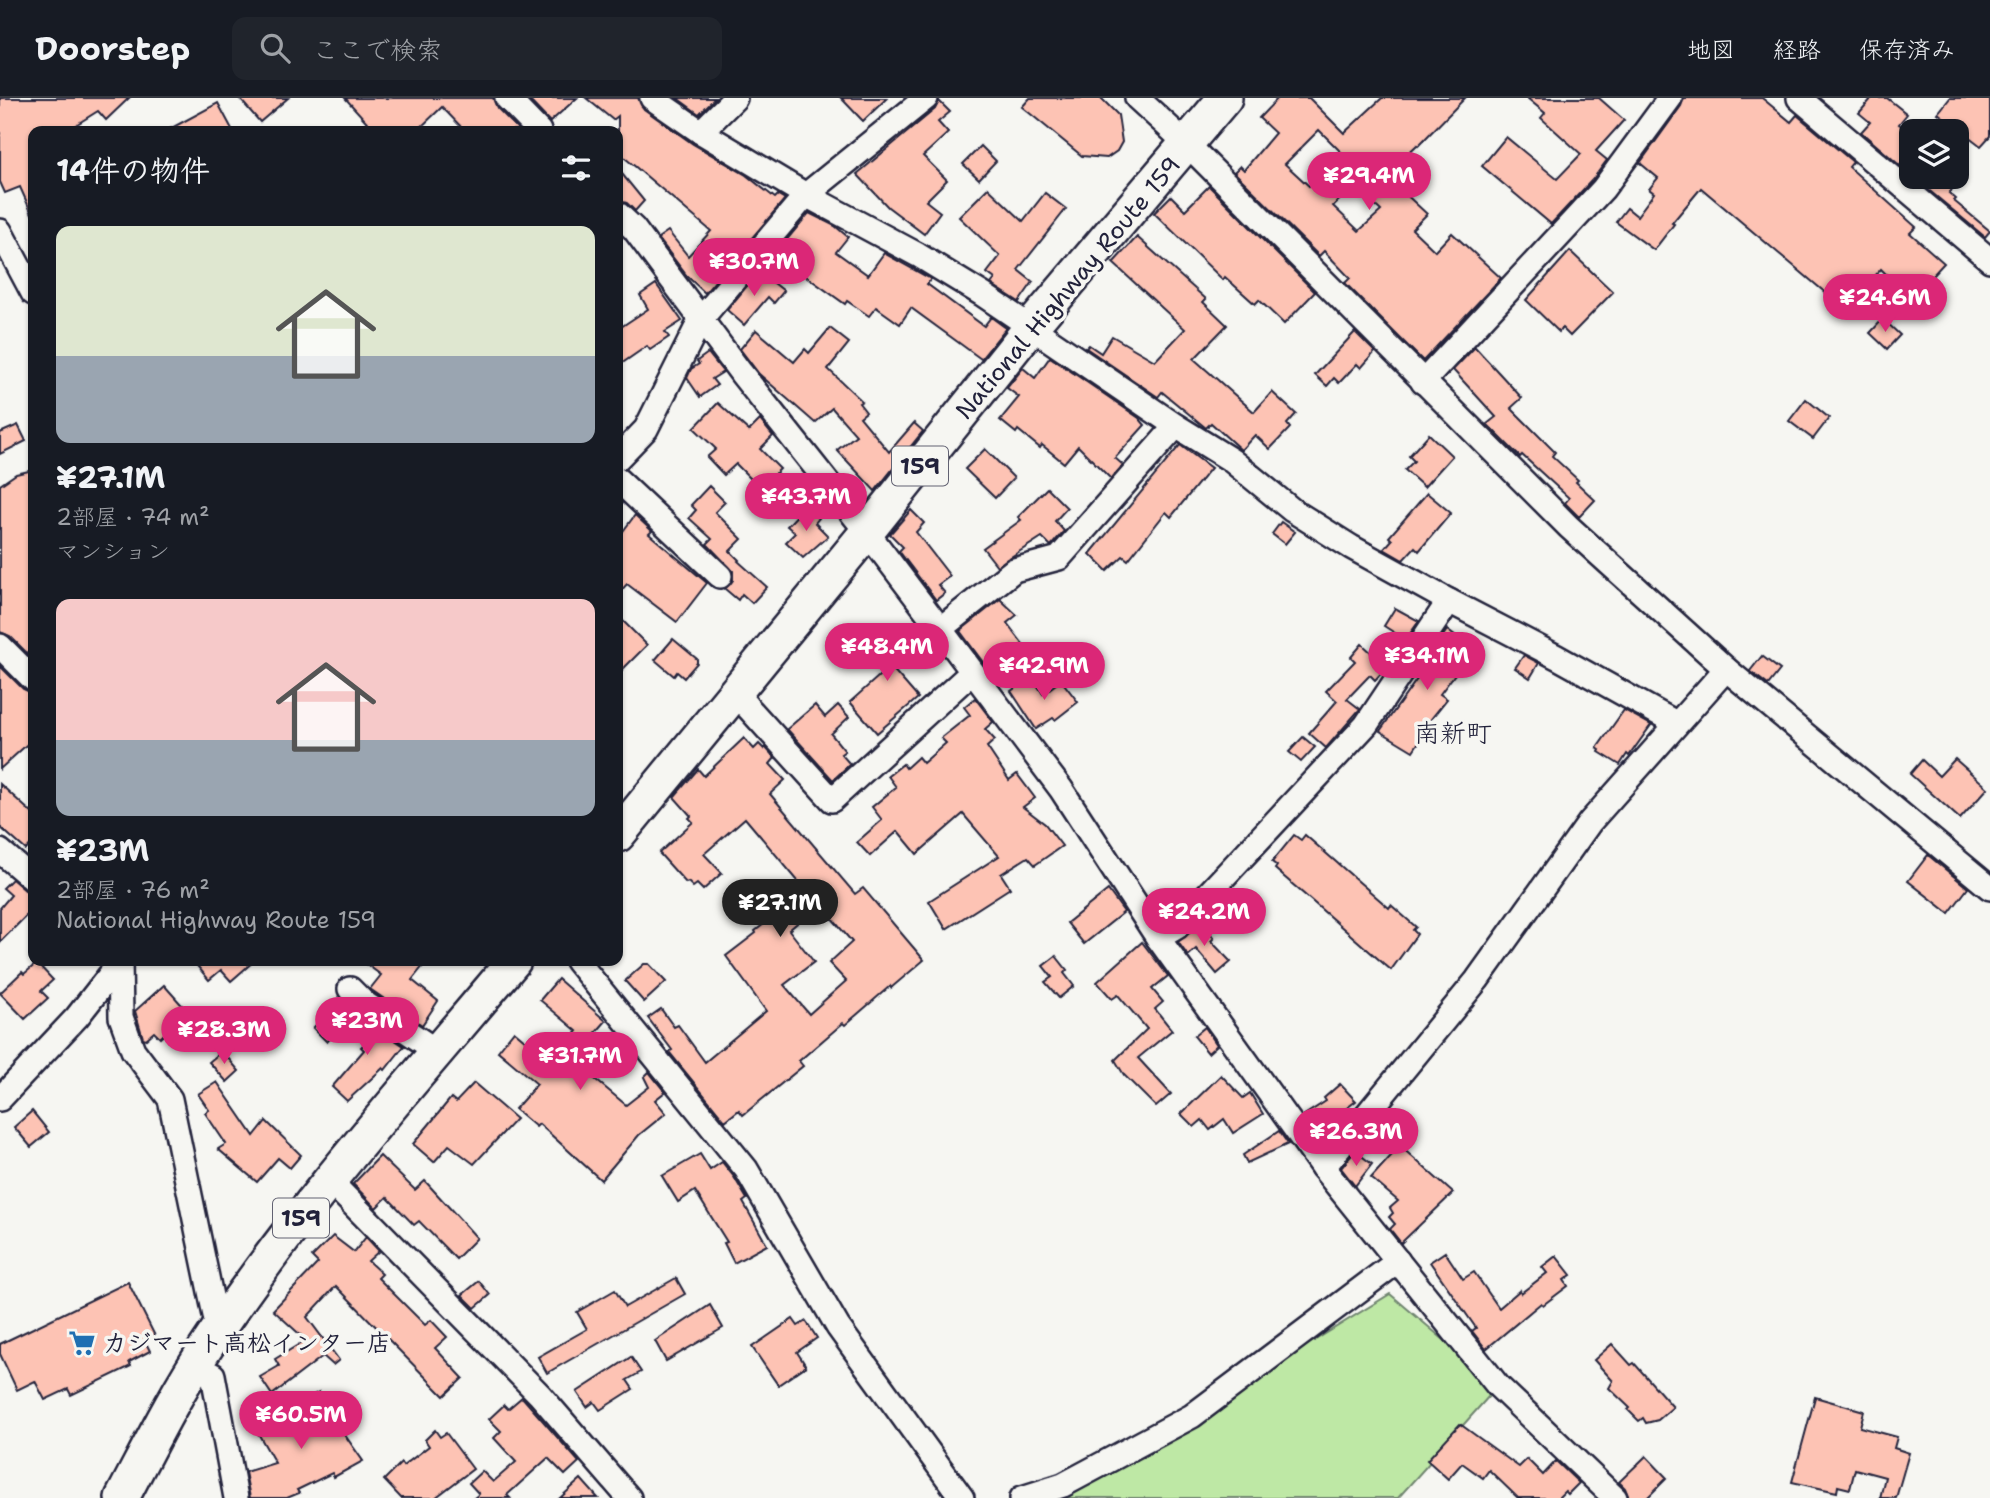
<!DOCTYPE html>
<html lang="ja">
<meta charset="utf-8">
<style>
:root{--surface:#171b24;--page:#20242c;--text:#f1f3f6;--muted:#9ea1a6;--line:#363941;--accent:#db2777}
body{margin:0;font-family:"Shantell Sans","Klee One",sans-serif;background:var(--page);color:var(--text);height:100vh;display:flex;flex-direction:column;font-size:26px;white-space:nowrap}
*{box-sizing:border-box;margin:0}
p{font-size:23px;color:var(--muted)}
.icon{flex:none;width:38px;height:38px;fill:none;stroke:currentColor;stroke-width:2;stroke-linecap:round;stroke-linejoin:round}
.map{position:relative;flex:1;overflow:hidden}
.details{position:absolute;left:28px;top:28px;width:595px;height:840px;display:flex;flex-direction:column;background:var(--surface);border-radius:14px;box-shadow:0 2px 5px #0004}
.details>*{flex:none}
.controls{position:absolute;left:1899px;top:21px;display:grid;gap:14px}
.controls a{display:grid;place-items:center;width:70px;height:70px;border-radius:14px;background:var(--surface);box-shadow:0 2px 5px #0004;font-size:35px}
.price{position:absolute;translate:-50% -60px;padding:0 16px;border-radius:24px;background:var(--accent);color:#fff;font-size:23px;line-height:46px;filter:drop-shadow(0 2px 4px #0008)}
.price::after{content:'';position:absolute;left:50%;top:42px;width:21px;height:16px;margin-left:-10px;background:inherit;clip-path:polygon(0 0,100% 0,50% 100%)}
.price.active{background:#222;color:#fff}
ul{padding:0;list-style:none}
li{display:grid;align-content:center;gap:14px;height:371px;padding:0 28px}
li span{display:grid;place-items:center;height:217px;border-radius:14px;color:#555}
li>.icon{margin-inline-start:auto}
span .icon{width:126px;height:126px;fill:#fffc;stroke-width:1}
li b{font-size:30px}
h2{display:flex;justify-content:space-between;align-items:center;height:84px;padding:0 28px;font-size:30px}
header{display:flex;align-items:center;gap:42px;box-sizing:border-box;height:98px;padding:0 35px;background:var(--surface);border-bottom:2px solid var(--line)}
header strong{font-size:33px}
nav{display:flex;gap:38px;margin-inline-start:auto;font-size:24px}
.search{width:490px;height:63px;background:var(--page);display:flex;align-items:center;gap:18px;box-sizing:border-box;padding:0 24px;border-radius:14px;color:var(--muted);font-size:26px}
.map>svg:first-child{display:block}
.green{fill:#bee8a5;stroke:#708570;stroke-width:2}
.building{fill:#fdc3b4;stroke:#22223b;stroke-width:2;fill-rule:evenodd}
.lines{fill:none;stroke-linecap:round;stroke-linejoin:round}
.minor-casing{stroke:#22223b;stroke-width:28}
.highway-casing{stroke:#22223b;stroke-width:38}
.minor{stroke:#f6f6f2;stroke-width:23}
.highway{stroke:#f6f6f2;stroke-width:33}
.labels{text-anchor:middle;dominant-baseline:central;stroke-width:7;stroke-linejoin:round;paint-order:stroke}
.shield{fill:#f6f6f2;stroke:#626272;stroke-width:2}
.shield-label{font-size:23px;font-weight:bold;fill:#22223b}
.street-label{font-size:24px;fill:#22223b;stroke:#f6f6f2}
.poi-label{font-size:24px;font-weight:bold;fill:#22223b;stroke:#f6f6f2;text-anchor:start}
.neighbourhood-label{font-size:26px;fill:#22223b;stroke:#f6f6f2}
</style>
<header>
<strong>Doorstep</strong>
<div class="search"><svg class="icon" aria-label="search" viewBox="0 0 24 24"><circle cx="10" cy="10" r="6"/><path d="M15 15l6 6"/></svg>ここで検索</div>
<nav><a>地図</a><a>経路</a><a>保存済み</a></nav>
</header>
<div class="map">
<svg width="1990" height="1400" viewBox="0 0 1990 1400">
<rect width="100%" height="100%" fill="#f6f6f2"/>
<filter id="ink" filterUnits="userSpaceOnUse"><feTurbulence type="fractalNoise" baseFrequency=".0143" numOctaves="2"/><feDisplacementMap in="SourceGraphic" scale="14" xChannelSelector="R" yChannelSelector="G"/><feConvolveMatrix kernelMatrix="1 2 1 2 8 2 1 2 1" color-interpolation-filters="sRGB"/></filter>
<g filter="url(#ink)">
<polygon class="green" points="1390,1196 1498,1288 1398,1400 1013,1400 1192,1318"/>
<g class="building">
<polygon points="0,0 129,0 106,22 98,13 66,33 33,33 33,118 20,89 5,95 0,84"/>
<polygon points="239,0 288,0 260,24"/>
<polygon points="345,0 493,0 497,10 519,32 465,33 442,9 417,33 375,33"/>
<polygon points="527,0 577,0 550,24"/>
<polygon points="586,0 638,0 644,11 693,46 746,77 775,100 778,97 785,101 705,195 687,178 658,140 668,133 688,158 711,133 618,54 618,18 613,22"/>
<polygon points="677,0 715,0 699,16"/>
<polygon points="841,0 887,0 863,23"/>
<polygon points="1030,0 1101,0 1118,17 1122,44 1117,53 1107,60 1082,58 1022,9"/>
<path d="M1278,0H1309L1344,35L1382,0H1465L1418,48L1417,47L1385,77L1427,116L1412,131L1435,153L1452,135L1501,180L1423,263L1345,185L1350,180L1324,153L1319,158L1234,74L1240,68L1244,72L1275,35L1259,20ZM1319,32L1342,55L1309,88L1285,66ZM1354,88L1381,113L1359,133L1333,108Z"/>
<polygon points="1527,0 1599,0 1624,22 1596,53 1607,62 1593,81 1551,126 1482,68 1506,39 1557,81 1581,56 1541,20 1545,15"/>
<polygon points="1684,0 1762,0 1791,24 1797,17 1853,64 1849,69 1916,129 1910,135 1944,165 1920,191 1909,183 1901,191 1881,171 1846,212 1701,90 1672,125 1674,126 1654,152 1616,124 1627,110 1637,118 1654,95 1649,91 1658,80 1640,65 1681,8"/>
<polygon points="1872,0 1887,0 1907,16 1899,26 1911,35 1911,77 1861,34 1870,24 1859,15"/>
<polygon points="1950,0 1990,0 1990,38 1981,48 1938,15"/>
<polygon points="939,3 950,14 938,24 948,35 923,58 947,82 926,103 940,114 924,136 888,109 857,76 935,11"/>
<polygon points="218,5 233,33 166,33"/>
<polygon points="981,48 996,63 979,81 963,66"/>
<polygon points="618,71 644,103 635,113 627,105 618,102"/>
<polygon points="1913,79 1962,79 1949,95 1956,101 1954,103 1990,133 1985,139"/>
<polygon points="1209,88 1315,194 1284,226 1259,202 1255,206 1225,179 1223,182 1154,115 1171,98 1185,112"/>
<polygon points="988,90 1023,123 1045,95 1066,111 1018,172 1033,184 1019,204 991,186 995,181 987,175 1000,158 959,119"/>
<polygon points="809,115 835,128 848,139 836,154 868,177 884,155 931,181 927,186 984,228 991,219 1006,230 981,261 911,210 900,226 876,209 869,218 847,203 845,206 775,156"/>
<polygon points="1137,139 1206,201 1203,204 1227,227 1194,261 1254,314 1272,294 1296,316 1287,326 1290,330 1270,351 1255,337 1241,352 1211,325 1206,330 1162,294 1158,299 1086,250 1089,247 1101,255 1112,238 1155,263 1185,231 1113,165"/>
<polygon points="1570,153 1613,194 1570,238 1562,230 1559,234 1526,202"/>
<polygon points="761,171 760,174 784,193 774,205 768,199 744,227 727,212"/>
<polygon points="656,186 682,223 665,234 669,239 650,252 647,248 618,268 618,231 648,211 640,197"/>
<polygon points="1883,221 1900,237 1887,251 1870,235"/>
<polygon points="830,230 849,245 828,271 862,303 859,305 866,314 860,319 889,354 914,325 923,333 875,393 837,352 856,337 832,310 815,325 759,276 740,251 756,232 794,264 805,251 809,255"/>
<polygon points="1355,234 1375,254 1361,270 1357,266 1339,285 1334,280 1327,288 1315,277"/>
<polygon points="1475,249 1522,300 1511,310 1555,354 1552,358 1578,382 1576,384 1595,402 1579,419 1565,405 1569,400 1522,357 1520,359 1487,326 1496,319 1453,272"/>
<polygon points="708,255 723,274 712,281 717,287 700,299 687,280 691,271 699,266 697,263"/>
<polygon points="1050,259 1139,320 1145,327 1115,360 1123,367 1111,381 1078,348 1064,365 1042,347 1040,350 1018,332 1016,335 1000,322 1019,299 1007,290 1023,270 1035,280"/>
<polygon points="1806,301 1829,320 1813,341 1789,323"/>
<polygon points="718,305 749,333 760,322 773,338 760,351 780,371 765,386 760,380 755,385 736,366 724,377 707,359 716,351 694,330"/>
<polygon points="18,327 26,343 0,356 0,335"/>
<polygon points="1429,336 1452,358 1424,389 1405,372 1414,363 1409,358"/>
<polygon points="1180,347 1211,370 1171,419 1166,414 1128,462 1123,458 1107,473 1090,456"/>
<polygon points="985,351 1014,380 995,400 965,371"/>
<polygon points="33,372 33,553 29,557 10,538 0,534 0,387 16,376"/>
<polygon points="709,388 725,404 715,414 742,441 730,453 739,462 738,463 767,489 752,505 742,496 738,502 725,491 733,482 733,473 707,446 712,441 689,420 696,412 691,407"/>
<polygon points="1047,390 1067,410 1055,423 1064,433 1051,448 1042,439 997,468 983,450 1021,422 1018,419"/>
<polygon points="1427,395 1451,415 1419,453 1415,449 1403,462 1384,451 1392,442 1389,439"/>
<polygon points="806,408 819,420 815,425 828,438 803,460 786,444 795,435 787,428"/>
<polygon points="911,412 924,425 916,434 950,478 938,487 945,495 936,502 899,453 903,449 890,436"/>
<polygon points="635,417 652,433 649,436 707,485 677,524 627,486 618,496 618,440"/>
<polygon points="1281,424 1295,434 1285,446 1272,436"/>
<polygon points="1000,501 1017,517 1007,525 1023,546 988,571 960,533"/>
<polygon points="1395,510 1419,523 1402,547 1395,543 1398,537 1384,528"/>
<polygon points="618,518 647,547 618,576"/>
<polygon points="904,527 919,544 891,569 918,600 877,635 850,604 888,570 869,550 888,534 891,538"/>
<polygon points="1447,532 1473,552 1440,596 1447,601 1423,631 1426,633 1413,653 1380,633 1422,574 1420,572"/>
<polygon points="673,541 697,561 697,565 684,580 677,574 674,578 655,562"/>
<polygon points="1362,546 1387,569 1375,582 1370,577 1347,601 1360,611 1326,650 1309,635 1337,603 1326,593 1355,563 1351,559"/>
<polygon points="1524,557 1539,565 1530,580 1515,570"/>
<polygon points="1762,558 1780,572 1768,587 1750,573"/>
<polygon points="0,568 23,591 33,595 33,641 0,671"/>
<polygon points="1032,579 1043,596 1061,582 1078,604 1055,622 1053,620 1036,631 1011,593"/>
<polygon points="975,600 993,624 985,631 995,642 987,649 1009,682 1017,676 1035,700 1023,709 1045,726 1062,748 1035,767 1028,759 1001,776 1010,790 946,831 929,803 999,758 963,716 917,756 898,733 870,758 857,744 882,722 872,709 896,689 888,678 903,666 906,670 918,659 923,665 946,645 941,640 970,617 964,609"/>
<polygon points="815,607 825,619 838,607 849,619 831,636 845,653 841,656 850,666 833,682 787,631"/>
<polygon points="1624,612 1651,627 1629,658 1627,656 1620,667 1599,654 1600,652 1597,650"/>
<polygon points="1303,639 1315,649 1301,664 1289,654"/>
<path d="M744,640L754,651L759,646L764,651L765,649L775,660L770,666L785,682L770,696L855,796L863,790L924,862L891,890L890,888L845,927L843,925L799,963L803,968L743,1017L739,1012L725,1023L669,954L672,952L648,920L661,911L674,929L678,927L705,964L766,913L726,858L756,835L755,833L782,812L780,809L803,789L745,720L704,756L722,775L703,792L697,786L693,789L688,784L686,785L659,755L693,724L689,720L691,718L674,699L698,671L704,678ZM820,806L852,844L829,865L846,883L809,916L784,887L814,864L789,832Z"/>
<polygon points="1955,661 1988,690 1960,721 1910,676 1922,662 1939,678"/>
<polygon points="0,686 33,716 33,744 26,752 0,729"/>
<polygon points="1294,737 1301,742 1305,737 1389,810 1391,807 1416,829 1413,832 1417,836 1391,872 1275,771 1277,768 1272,764"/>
<polygon points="1928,757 1968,790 1949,815 1908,783"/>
<polygon points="12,781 25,792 33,795 33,811 0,844 0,810 11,797 3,790"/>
<polygon points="1108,792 1124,814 1084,846 1067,825"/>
<polygon points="1201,824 1214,840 1211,843 1231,864 1217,876 1196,851 1188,858 1178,844"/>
<polygon points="1142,844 1168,878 1152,891 1163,904 1155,911 1172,932 1138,960 1171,996 1156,1009 1124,977 1115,962 1147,931 1118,897 1112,901 1097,884"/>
<polygon points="1056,858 1067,872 1064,875 1074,888 1059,900 1045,884 1052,879 1043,868"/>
<polygon points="193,863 254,863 231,883 221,872 209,882"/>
<polygon points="362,863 427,863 412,882 438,903 422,927 370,891 381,877"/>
<polygon points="37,865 53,882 41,893 48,900 25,921 0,895 22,874 24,876"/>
<polygon points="644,866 649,866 666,884 644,904 625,883"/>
<polygon points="558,881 606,923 572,962 626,1007 649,989 644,979 649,974 665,994 655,1002 666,1015 639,1037 601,1082 539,1026 536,1029 515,1011 537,986 498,953 514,933 551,964 577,933 540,902"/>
<polygon points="164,887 188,914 160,940 154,934 146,941 143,940 135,913"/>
<polygon points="334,909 347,922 327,944 313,930"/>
<polygon points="354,915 404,948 385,972 383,970 347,1003 332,989 364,952 361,949 366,944 345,926"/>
<polygon points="1205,929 1217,947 1208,955 1194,938"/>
<polygon points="222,953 239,973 227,984 209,964"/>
<polygon points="1221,977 1243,1000 1250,995 1263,1016 1233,1035 1224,1021 1210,1032 1202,1022 1194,1029 1181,1016"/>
<polygon points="217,984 254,1038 266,1023 301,1057 290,1070 278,1060 257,1084 218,1051 226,1046 205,1015 209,1012 198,996"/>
<polygon points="474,985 516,1021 474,1066 449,1047 434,1064 413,1046 451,1000 456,1004"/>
<polygon points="1340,986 1356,1003 1325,1027 1332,1036 1324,1047 1303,1018 1326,1003 1324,1000"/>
<polygon points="32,1013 49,1034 31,1049 14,1029"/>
<polygon points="1279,1033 1288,1046 1247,1065 1243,1057"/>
<polygon points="1400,1048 1453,1095 1401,1145 1390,1131 1395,1126 1389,1119 1393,1115 1390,1110 1398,1103 1371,1080"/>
<polygon points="1355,1053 1372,1066 1355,1088 1341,1070"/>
<polygon points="700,1056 710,1072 722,1064 734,1079 747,1101 743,1104 767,1147 734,1165 724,1145 727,1144 695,1093 678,1104 662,1078"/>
<polygon points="380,1058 415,1092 425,1083 477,1140 456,1161 419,1123 414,1127 387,1099 376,1110 353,1086"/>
<polygon points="333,1138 354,1154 366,1139 379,1153 368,1163 382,1176 378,1180 425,1227 431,1222 447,1239 435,1250 463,1280 444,1298 336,1188 307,1219 339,1262 333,1267 323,1258 272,1297 260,1279 279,1268 275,1261 306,1242 273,1212 318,1165 312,1159"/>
<polygon points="1445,1154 1463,1181 1474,1174 1499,1210 1520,1192 1521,1195 1547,1175 1542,1169 1556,1158 1571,1177 1564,1182 1568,1188 1543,1207 1541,1205 1486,1251 1472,1233 1476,1230 1430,1164"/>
<polygon points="676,1180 685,1196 547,1275 538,1259 587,1231 577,1214 615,1192 625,1209"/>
<polygon points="479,1183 490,1197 475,1210 462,1197"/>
<polygon points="128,1184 155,1238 145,1243 150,1253 129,1264 131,1268 71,1297 68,1291 45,1302 35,1283 17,1292 0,1256 0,1246"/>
<polygon points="710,1207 723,1230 666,1263 655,1243"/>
<polygon points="793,1221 798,1228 806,1223 817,1240 797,1254 806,1268 778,1287 752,1249"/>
<polygon points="1612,1246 1631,1267 1634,1265 1673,1309 1658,1322 1646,1325 1643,1320 1639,1323 1628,1312 1630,1310 1609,1290 1613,1283 1594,1262"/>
<polygon points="631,1259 641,1274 627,1282 633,1291 600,1312 594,1304 587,1309 577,1294"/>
<polygon points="319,1294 326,1310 363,1363 334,1379 332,1375 297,1392 299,1395 287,1400 250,1400 245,1374 275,1365 255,1330"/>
<polygon points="522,1299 579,1364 565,1377 548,1360 507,1397 510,1400 474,1400 479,1396 469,1385 482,1373 493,1384 516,1364 494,1340 501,1333 489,1321 504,1307 508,1311"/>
<polygon points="1815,1299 1864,1313 1860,1329 1897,1339 1894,1350 1909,1355 1896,1400 1880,1400 1885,1379 1855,1371 1850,1391 1838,1388 1837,1394 1792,1384"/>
<polygon points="1460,1326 1519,1369 1527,1361 1543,1377 1556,1363 1579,1385 1568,1396 1565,1393 1558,1400 1518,1400 1489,1372 1483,1380 1462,1365 1448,1381 1427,1362"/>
<polygon points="435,1332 440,1339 446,1335 473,1371 435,1400 401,1400 384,1382 401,1365 403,1368 429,1348 425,1342"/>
<polygon points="1646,1358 1667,1380 1647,1400 1629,1400 1625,1390 1619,1384"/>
<polygon points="581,1381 598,1400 560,1400"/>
</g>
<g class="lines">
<g class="minor-casing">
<g id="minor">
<polyline points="507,0 539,33"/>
<polyline points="652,0 701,34 806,97 918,157 982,196 1176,328 1231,362 1292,412 1351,449 1449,503 1557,559 1676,625"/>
<polyline points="1137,0 1187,46 1569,429 1726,571 1990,790"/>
<polyline points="1799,0 1990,162"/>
<polyline points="701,34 735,0"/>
<polyline points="618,116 634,131 741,275 867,434 1061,691 1158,840 1323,1070 1498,1288 1615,1400"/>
<polyline points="0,133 33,195"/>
<polyline points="1423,284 1603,91 1670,0"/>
<polyline points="618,360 646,331 701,221 806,97 926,0"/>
<polyline points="618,382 720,478"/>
<polyline points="940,531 1014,472 1059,460 1176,328"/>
<polyline points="0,548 33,581"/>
<polyline points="735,595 832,702 972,574"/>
<polyline points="0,753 33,781"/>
<polyline points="1158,840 1177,829 1366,627 1449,503"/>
<polyline points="120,863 121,919 133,952 170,1001 218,1232"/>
<polyline points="577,863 746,1071 838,1229 962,1400"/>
<polyline points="350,891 363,904 438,954"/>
<polyline points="0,1001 77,919 121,863"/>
<polyline points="1323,1070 1477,882 1590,724 1726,571"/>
<polyline points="330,1083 540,1297 629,1400"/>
<polyline points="195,1268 213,1277 236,1400"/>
<polyline points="1022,1400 1063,1387 1192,1318 1398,1163"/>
</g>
</g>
<g class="highway-casing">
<g id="highway">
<polyline points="618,737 867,434 1031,229 1225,0"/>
<path d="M122,1400C149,1349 175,1296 207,1248C298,1111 409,988 514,863"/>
</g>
</g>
<use href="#minor" class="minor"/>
<use href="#highway" class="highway"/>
</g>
</g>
<defs>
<g id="supermarket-bare" transform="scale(2.1)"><path d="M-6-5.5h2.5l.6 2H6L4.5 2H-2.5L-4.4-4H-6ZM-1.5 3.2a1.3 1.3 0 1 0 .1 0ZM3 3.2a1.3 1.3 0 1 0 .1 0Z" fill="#1f6fb2" stroke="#f6f6f2" stroke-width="2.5" paint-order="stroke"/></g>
</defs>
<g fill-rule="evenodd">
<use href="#supermarket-bare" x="82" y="1245"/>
</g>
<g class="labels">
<g class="shield">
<rect x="892" y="348.5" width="56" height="39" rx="5"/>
<rect x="273" y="1100.5" width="56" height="39" rx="5"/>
</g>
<g class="shield-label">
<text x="920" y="368">159</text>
<text x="301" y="1120">159</text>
</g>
<g class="street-label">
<text transform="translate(1068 190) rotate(-50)">National Highway Route 159</text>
</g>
<g class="poi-label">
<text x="103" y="1245">カジマート高松インター店</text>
</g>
<g class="neighbourhood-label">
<text x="1453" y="634">南新町</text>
</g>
</g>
</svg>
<div class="controls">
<a><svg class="icon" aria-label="layers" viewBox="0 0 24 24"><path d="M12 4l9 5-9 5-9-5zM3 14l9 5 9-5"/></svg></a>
</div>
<b class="price" style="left:1369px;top:114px">¥29.4M</b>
<b class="price" style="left:754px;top:200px">¥30.7M</b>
<b class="price" style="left:1885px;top:236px">¥24.6M</b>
<b class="price" style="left:806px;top:435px">¥43.7M</b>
<b class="price" style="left:887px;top:585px">¥48.4M</b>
<b class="price" style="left:1427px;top:594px">¥34.1M</b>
<b class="price" style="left:1044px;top:604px">¥42.9M</b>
<b class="price active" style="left:780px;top:841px">¥27.1M</b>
<b class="price" style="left:1204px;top:850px">¥24.2M</b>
<b class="price" style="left:367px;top:959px">¥23M</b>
<b class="price" style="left:224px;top:968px">¥28.3M</b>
<b class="price" style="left:580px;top:994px">¥31.7M</b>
<b class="price" style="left:1356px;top:1070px">¥26.3M</b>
<b class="price" style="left:301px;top:1353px">¥60.5M</b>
<section class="details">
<h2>14件の物件<svg class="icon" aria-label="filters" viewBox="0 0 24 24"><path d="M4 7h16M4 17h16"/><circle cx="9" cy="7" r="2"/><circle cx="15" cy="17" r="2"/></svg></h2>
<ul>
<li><span style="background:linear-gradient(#dfe7d0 60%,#9aa5b1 0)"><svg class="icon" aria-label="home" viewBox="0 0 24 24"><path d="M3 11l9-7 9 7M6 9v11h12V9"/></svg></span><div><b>¥27.1M</b><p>2部屋 · 74 m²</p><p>マンション</p></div></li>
<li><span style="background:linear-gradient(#f6c9c9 65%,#9aa5b1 0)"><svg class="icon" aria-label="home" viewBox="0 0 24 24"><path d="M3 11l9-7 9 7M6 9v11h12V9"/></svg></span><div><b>¥23M</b><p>2部屋 · 76 m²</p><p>National Highway Route 159</p></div></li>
</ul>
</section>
</div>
